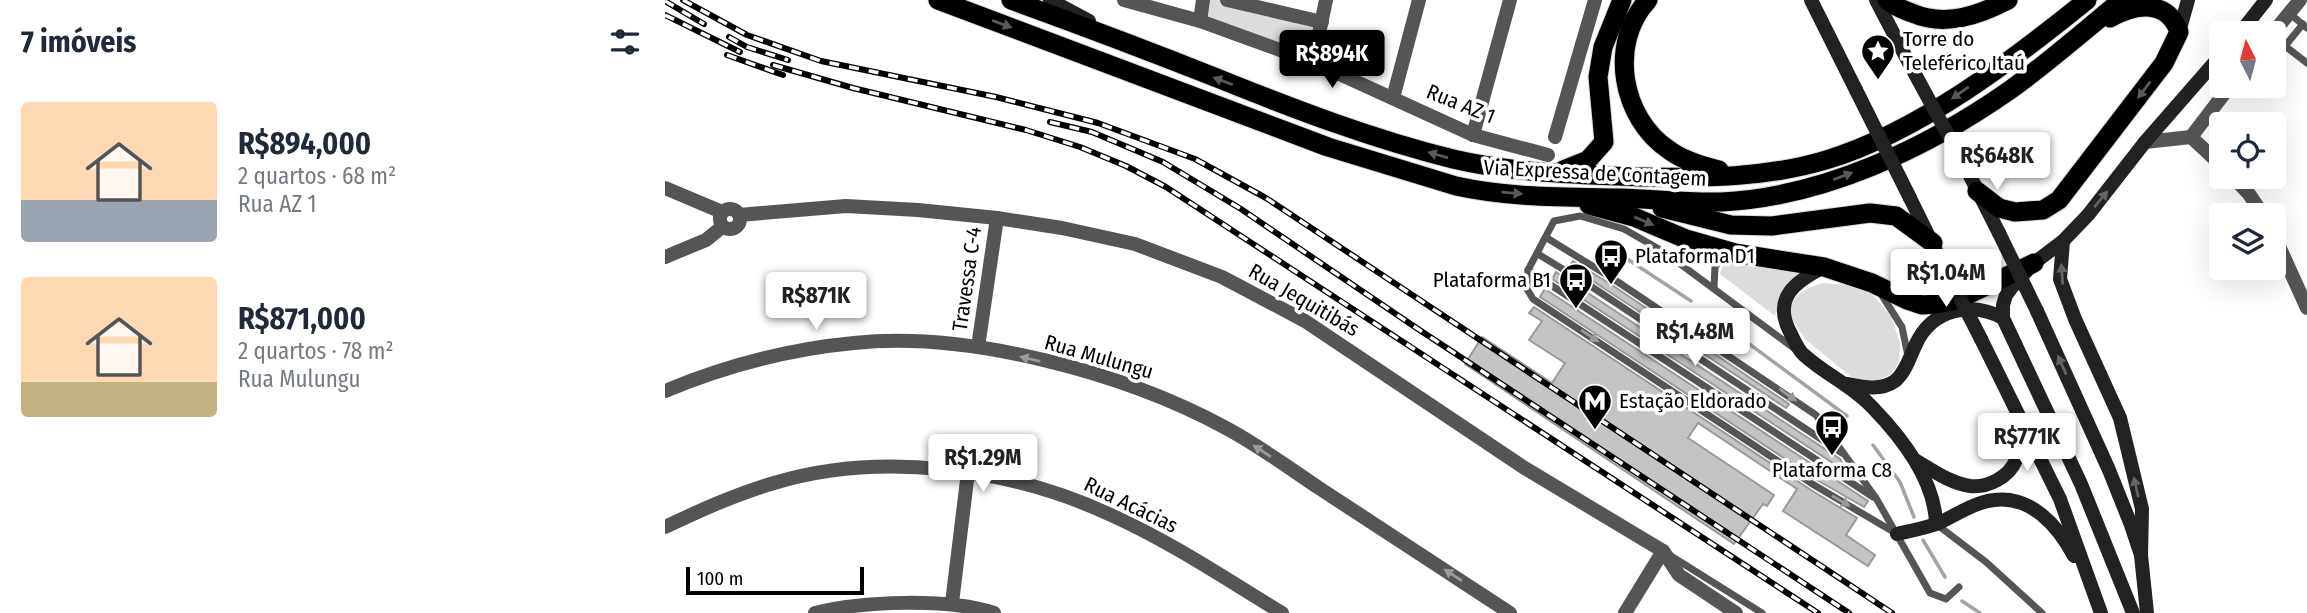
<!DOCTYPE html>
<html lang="pt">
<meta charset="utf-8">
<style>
:root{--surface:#fff;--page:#f6f6f7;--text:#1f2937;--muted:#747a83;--accent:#000}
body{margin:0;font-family:"Fira Sans Condensed",sans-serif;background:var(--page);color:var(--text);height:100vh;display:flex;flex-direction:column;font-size:26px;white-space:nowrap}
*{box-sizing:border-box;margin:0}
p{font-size:23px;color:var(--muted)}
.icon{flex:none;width:38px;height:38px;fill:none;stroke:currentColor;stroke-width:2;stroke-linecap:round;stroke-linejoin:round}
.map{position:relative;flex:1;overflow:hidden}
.drawer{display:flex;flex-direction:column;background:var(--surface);width:665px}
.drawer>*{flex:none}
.needle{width:46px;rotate:354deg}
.buttons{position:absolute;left:1544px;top:21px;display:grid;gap:14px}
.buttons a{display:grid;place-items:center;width:77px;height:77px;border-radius:7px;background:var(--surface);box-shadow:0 7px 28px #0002;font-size:35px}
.scale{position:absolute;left:21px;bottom:18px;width:178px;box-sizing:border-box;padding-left:7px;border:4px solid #000;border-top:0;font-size:19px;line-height:24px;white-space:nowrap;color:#000;-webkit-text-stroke:5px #fff;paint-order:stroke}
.price{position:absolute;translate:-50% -60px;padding:0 16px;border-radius:7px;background:#fff;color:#222;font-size:23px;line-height:46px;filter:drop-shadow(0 2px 4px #0008)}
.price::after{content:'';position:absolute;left:50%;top:42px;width:21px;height:16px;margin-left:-10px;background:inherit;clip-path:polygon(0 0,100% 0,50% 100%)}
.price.current{background:var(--accent);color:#fff}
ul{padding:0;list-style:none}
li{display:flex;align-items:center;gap:21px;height:175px;padding:0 21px}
li span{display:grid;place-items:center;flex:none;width:196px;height:140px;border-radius:7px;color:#555}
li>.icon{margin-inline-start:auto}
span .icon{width:84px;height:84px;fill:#fffc;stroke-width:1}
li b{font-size:30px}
h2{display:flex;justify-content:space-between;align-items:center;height:84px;padding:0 21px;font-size:30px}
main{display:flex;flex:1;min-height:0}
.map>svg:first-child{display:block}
.green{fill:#dcdcdc}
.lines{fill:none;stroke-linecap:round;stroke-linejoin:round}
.stream{stroke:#a3a3a3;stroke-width:3.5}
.building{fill:#c4c4c4;stroke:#999;stroke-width:2}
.trunk-casing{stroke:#dbdbdb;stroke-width:21}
.service{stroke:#555;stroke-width:7}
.minor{stroke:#555;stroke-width:14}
.tertiary{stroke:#555;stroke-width:14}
.secondary{stroke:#222;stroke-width:14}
.trunk{stroke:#000;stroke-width:19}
.rail-casing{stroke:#000;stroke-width:6}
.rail{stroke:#fff;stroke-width:3.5;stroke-dasharray:10;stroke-linecap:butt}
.secondary-bridge{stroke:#222;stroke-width:14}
.oneway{fill:#595959}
.oneway2{fill:#646464}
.oneway3{fill:#999}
.labels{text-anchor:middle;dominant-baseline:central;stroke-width:7;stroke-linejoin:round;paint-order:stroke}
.poi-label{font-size:21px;fill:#000;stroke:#fff;text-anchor:start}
.street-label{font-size:21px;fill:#000;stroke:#fff}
</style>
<main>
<section class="drawer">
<h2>7 imóveis<svg class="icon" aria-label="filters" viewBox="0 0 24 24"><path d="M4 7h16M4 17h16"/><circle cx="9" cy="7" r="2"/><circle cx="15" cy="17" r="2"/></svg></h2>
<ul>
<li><span style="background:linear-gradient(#ffd9b3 70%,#9aa5b1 0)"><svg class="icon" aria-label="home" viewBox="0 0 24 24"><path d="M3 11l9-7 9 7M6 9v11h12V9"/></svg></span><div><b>R$894,000</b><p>2 quartos · 68 m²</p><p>Rua AZ 1</p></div></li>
<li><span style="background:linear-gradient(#ffd9b3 75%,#c2b280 0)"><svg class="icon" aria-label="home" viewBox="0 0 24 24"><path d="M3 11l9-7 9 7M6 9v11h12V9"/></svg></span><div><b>R$871,000</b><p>2 quartos · 78 m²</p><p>Rua Mulungu</p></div></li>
</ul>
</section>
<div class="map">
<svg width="1642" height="613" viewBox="0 0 1642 613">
<rect width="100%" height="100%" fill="#fff"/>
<g class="green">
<polygon points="539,0 559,0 656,23 648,61 535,18"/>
<polygon points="1064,261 1137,270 1115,296 1110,316 1055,274 1057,267"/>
<path d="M1157,283L1186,285L1204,290L1227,318L1235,344L1234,362L1226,374L1213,380H1198L1186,377L1140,339L1124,314C1128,293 1139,290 1157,283Z"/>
</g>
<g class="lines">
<g class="stream">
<polyline points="947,249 1026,301"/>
<polyline points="1049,318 1182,416"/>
<polyline points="1208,445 1235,482 1249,517"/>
<polyline points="1258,540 1280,577"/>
<polyline points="1297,601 1315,613"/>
</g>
</g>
<g class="building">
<polygon points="908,261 947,285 1124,404 1121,408 905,266"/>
<polygon points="891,272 1175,459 1177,462 1174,467 887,279"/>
<polygon points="880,289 1203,501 1199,507 1152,480 875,297"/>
<polygon points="869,307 1146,490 1192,518 1181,535 1210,555 1203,566 1118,511 1132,489 1033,423 1023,438 1109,495 1102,506 1098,504 1069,544 800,364 817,337 887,383 900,363 864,340 877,321 864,313"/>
<polygon points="1019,310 1039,324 1035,330 1015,316"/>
</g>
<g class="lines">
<g class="trunk-casing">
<g id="trunk">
<path d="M273,0L663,147L791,186C845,198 901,197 955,198C989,199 1023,203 1056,202C1159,197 1262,148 1345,90C1384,62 1420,30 1457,0"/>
<path d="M346,0C415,25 484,51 552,78C629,109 707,139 788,159C847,173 916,175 978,177C1040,178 1101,178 1161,160C1254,132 1348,60 1422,0"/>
<path d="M983,0C943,43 956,118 1004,150C1019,161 1037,166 1054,170"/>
<path d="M1222,0C1230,7 1237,9 1247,13C1280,27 1312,16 1343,0"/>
<polyline points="898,170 923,160 939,142 933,77 938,47 957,0"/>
<path d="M1312,191L1334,208L1350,212L1378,210L1394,200L1499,63L1514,32C1503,0 1472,3 1445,18"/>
<polyline points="924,205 969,217 1021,239 1070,253 1159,267 1207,283 1242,300 1257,305 1271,304 1292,300 1369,263"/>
<polyline points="997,208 1066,225 1107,226 1205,213 1231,216 1268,243"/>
</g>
</g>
<g class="service">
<polyline points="1624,13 1642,28"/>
<polyline points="1638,24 1620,46 1642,63"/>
<polyline points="882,238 950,280 1151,415 1211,498 1265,593 1281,599 1294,587"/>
<polyline points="873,254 927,287 1177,453"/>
<polyline points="863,270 1208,497"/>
<polyline points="1049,288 1050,266 1064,254"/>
<polyline points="1216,294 1237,327 1243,356"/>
<polyline points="1130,349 999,252 959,229 915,216 889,221 863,270 862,289 868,299 1149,485 1232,534"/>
<polyline points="1271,524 1321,562 1377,613"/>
<polyline points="1006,556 1097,613"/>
</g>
<g class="minor">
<polyline points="459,0 535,21 648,62 808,135 883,155"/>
<polyline points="562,0 657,22"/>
<polyline points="535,21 538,0"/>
<polyline points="648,62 661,0"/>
<polyline points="728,98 754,0"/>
<polyline points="808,135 845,0"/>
<polyline points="890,137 930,0"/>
<polyline points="0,188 57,212"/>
<circle cx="65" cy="219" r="10"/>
<polyline points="74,215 181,206 253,210 332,218 397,228 470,244 557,277 640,321 858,467 998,551 1014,575 1071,613"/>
<polyline points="0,257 41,240 57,227"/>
<polyline points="313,347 332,218"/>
<path d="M0,391C60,366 125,349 189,343C304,331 460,373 561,428C593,445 624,468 654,488C718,530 781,571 845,613"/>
<path d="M0,527C36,510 71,494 109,483C215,451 346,468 446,515C506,542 561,579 617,613"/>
<polyline points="287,603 303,472"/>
<polyline points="960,613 998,551"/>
</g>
<g class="tertiary">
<polyline points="1608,33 1635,0"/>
<polyline points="1526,137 1565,86"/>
<polyline points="1526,137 1556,165"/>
<polyline points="1480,142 1526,137"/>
<polyline points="1568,177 1584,194 1598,215"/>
<polyline points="1608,233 1642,308"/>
<path d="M150,613C196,601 284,598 329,613"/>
</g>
<g class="secondary">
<polyline points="385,0 424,21"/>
<polyline points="1146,0 1191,90"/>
<polyline points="1211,0 1244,63"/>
<polyline points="1514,32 1523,0"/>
<polyline points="1575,33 1601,0"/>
<polyline points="1300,166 1334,233"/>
<polyline points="1245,198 1277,263"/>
<polyline points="1398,241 1395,279 1410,319 1455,418 1477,509 1476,555"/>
<path d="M1159,267C1131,281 1107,298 1125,332C1129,340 1133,350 1139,355C1161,375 1188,386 1208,408C1237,438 1270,480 1271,524"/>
<polyline points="1372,311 1444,470 1466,525 1476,555 1482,613"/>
<polyline points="1316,339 1395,499 1436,613"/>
<path d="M1183,384C1198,387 1216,391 1230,381C1241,372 1245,356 1251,344C1267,309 1306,301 1338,318"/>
<path d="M1250,460C1267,470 1285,483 1305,486C1323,488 1344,477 1351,460C1355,449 1353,433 1351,421"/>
<path d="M1232,534C1245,531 1261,528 1274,523C1291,515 1310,502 1329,500C1366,495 1393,526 1409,556"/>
<polyline points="1468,613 1416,484 1338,318 1338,305 1341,295 1347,287 1369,263 1398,241 1423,215 1480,142 1556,55"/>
</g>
<use href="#trunk" class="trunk"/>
<g class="rail-casing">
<g id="rail">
<polyline points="18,0 82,35 156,61 331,97 433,123 530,159 601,198 1227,613"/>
<polyline points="0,1 39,24"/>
<polyline points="0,15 75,52"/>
<polyline points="64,37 82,47 123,60"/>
<polyline points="62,55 118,75"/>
<polyline points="108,65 188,88 361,130 415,147 461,166 501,187 1153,613"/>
<polyline points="385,122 427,132 498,162 576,209 750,327 1184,613"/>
</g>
</g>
<use href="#rail" class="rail"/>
<g class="secondary-bridge">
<polyline points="1244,63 1300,166"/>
<polyline points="1191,90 1245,198"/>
<polyline points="1334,233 1372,311"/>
<polyline points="1277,263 1316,339"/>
</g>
</g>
<defs><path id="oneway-solid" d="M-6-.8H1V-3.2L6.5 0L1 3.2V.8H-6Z" transform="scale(1.75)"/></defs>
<g class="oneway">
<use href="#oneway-solid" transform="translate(337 24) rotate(20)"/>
<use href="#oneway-solid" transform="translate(558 81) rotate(-159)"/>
<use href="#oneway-solid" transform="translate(1479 90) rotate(127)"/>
<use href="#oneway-solid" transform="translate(1295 93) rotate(145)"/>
<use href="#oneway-solid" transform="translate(773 155) rotate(-164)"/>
<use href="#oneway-solid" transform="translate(1178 176) rotate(-21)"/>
<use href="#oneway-solid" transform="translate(847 193) rotate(5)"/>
<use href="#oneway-solid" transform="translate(979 221) rotate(23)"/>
</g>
<g class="oneway2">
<use href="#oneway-solid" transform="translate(1436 199) rotate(-50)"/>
<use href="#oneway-solid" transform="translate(1397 274) rotate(-94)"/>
<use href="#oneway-solid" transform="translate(1397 365) rotate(-114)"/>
<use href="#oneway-solid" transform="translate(1471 487) rotate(-103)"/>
</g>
<g class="oneway3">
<use href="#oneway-solid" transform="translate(925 336) rotate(34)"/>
<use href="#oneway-solid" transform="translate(365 359) rotate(-167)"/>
<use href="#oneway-solid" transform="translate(1123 395) rotate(35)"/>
<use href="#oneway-solid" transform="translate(597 451) rotate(-147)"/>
<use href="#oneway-solid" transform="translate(1176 501) rotate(31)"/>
<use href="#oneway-solid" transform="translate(788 575) rotate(-147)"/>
</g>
<defs>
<g id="sight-pin" transform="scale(1.75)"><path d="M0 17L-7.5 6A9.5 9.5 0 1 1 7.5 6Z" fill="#000" stroke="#fff"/><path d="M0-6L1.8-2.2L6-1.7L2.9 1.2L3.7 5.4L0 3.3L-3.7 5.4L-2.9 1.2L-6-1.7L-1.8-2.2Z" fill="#fff"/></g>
<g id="bus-pin" transform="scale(1.75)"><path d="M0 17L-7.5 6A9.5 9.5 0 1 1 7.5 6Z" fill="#000" stroke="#fff"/><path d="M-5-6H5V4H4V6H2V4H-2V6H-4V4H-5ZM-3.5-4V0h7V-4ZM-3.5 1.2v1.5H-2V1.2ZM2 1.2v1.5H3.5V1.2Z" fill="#fff"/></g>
<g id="metro-pin" transform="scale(1.75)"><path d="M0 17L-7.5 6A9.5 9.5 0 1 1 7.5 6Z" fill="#000" stroke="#fff"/><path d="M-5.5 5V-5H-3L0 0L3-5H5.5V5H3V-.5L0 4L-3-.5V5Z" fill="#fff"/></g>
</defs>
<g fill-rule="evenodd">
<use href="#sight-pin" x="1213" y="51"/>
<use href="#bus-pin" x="946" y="256"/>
<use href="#bus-pin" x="911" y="280"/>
<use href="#metro-pin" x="930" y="401"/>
<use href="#bus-pin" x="1167" y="427"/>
</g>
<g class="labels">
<g class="poi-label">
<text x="1238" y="39">Torre do<tspan x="1238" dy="24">Teleférico Itaú</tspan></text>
<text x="970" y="256">Plataforma D1</text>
<text x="886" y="280" text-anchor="end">Plataforma B1</text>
<text x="954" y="401">Estação Eldorado</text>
<text x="1167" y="470" text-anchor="middle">Plataforma C8</text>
</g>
<g class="street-label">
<text transform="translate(796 104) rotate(22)">Rua AZ 1</text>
<text transform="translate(930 173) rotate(3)">Via Expressa de Contagem</text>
<text transform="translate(302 279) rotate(-82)">Travessa C-4</text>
<text transform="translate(639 300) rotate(30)">Rua Jequitibás</text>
<text transform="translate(434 357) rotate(16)">Rua Mulungu</text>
<text transform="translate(466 505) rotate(26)">Rua Acácias</text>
</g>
</g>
</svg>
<div class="buttons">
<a><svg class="needle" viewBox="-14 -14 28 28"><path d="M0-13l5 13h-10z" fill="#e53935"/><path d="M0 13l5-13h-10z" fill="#747a83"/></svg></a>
<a><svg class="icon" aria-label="locate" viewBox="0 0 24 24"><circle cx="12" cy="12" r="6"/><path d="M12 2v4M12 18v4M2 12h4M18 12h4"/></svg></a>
<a><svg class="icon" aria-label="layers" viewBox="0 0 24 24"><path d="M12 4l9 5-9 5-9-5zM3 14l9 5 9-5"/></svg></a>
</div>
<div class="scale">100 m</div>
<b class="price current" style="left:667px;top:90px">R$894K</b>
<b class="price" style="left:1332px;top:192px">R$648K</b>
<b class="price" style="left:1281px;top:309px">R$1.04M</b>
<b class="price" style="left:151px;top:332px">R$871K</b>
<b class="price" style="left:1030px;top:368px">R$1.48M</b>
<b class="price" style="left:1362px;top:473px">R$771K</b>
<b class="price" style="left:318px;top:494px">R$1.29M</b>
</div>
</main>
